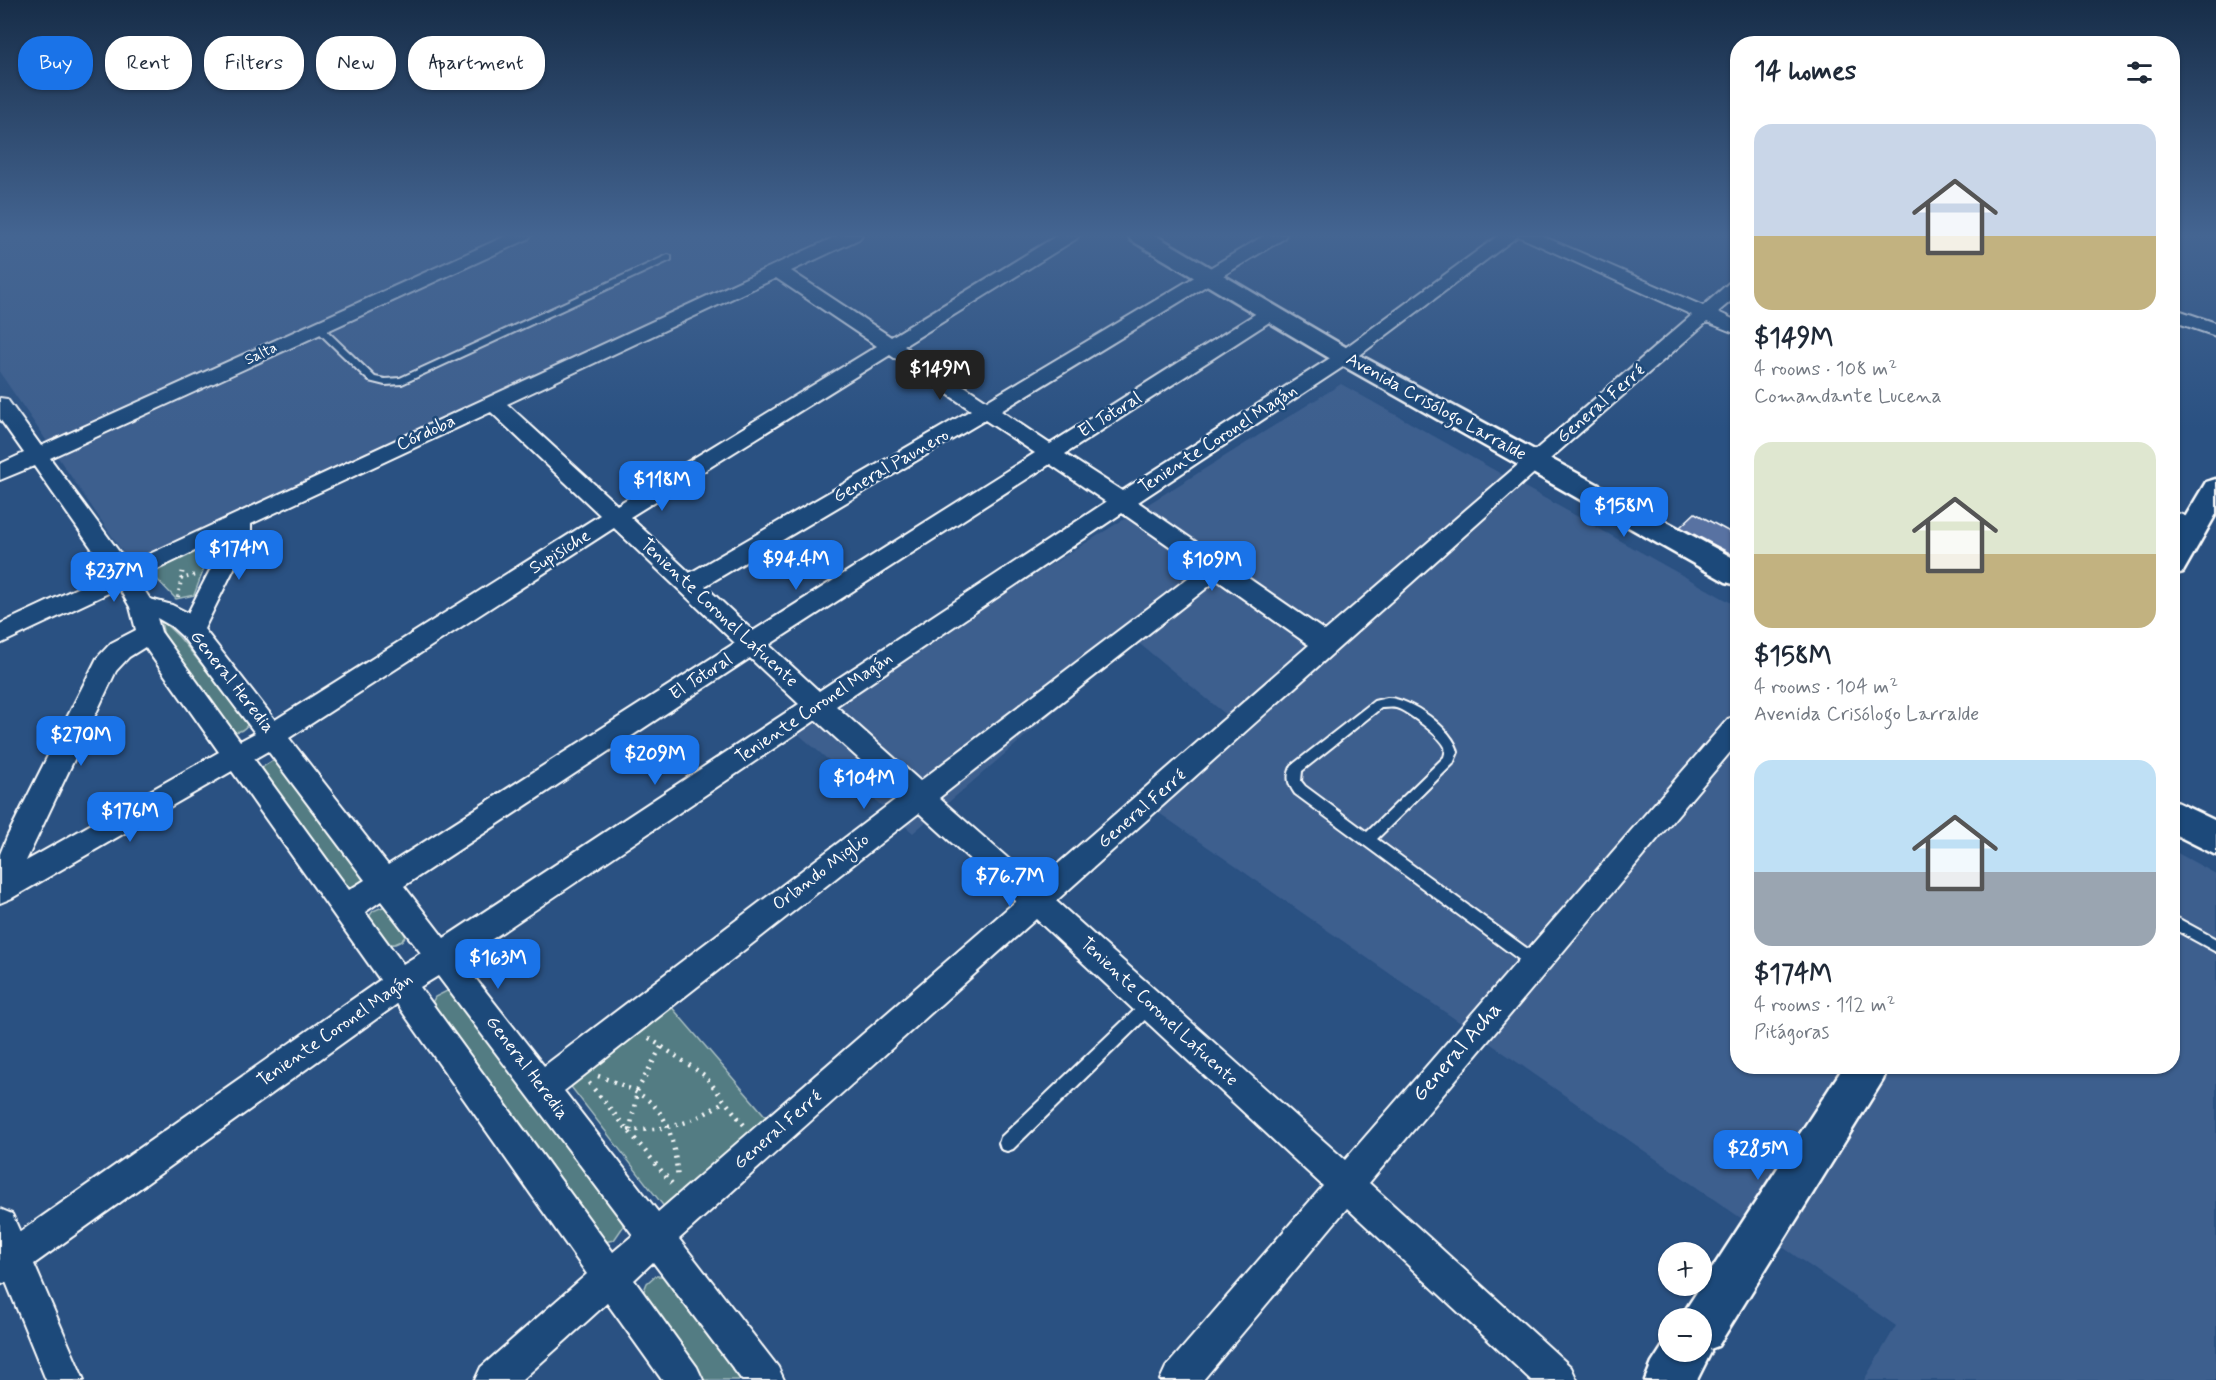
<!DOCTYPE html>
<meta charset="utf-8">
<style>
:root{--surface:#fff;--page:#f6f6f7;--text:#1f2937;--muted:#747a83;--accent:#1a73e8}
body{margin:0;font-family:Mynerve,sans-serif;background:var(--page);color:var(--text);height:100vh;display:flex;flex-direction:column;font-size:22px;white-space:nowrap}
*{box-sizing:border-box;margin:0}
p{font-size:20px;color:var(--muted)}
.icon{flex:none;width:33px;height:33px;fill:none;stroke:currentColor;stroke-width:2;stroke-linecap:round;stroke-linejoin:round}
.map{position:relative;flex:1;overflow:hidden}
.sheet{position:absolute;left:1730px;top:36px;width:450px;height:1038px;display:flex;flex-direction:column;background:var(--surface);border-radius:24px;box-shadow:0 2px 4px #0004}
.sheet>*{flex:none}
.guide{position:absolute;left:18px;top:36px;width:570px;height:54px;display:flex;gap:12px}
.tools{position:absolute;left:1658px;top:1242px;display:grid;gap:12px}
.tools a{display:grid;place-items:center;width:54px;height:54px;border-radius:50%;background:var(--surface);box-shadow:0 2px 4px #0004;font-size:30px}
.price{position:absolute;translate:-50% -51px;padding:0 14px;border-radius:12px;background:var(--accent);color:#fff;font-size:20px;line-height:39px;filter:drop-shadow(0 2px 3px #0008)}
.price::after{content:'';position:absolute;left:50%;top:36px;width:18px;height:14px;margin-left:-9px;background:inherit;clip-path:polygon(0 0,100% 0,50% 100%)}
.price.on{background:#222;color:#fff}
ul{padding:0;list-style:none}
li{display:grid;align-content:center;gap:12px;height:318px;padding:0 24px}
li span{display:grid;place-items:center;height:186px;border-radius:18px;color:#555}
li>.icon{margin-inline-start:auto}
span .icon{width:108px;height:108px;fill:#fffc;stroke-width:1}
li b{font-size:26px}
h2{display:flex;justify-content:space-between;align-items:center;height:72px;padding:0 24px;font-size:26px}
.pill{padding:0 21px;border-radius:24px;background:var(--surface);box-shadow:0 2px 4px #0004;font-size:21px;line-height:54px}
.pill.on{background:var(--accent);color:#fff}
.map>svg:first-child{display:block}
.built{fill:#3c5e8e}
.green{fill:#527c83;stroke:#a8bec1;stroke-width:1.5}
.building{fill:#5872a2;stroke:#fff;stroke-width:1.5}
.lines{fill:none;stroke-linecap:round;stroke-linejoin:round}
.lane-casing{stroke:#fff;stroke-width:4}
.street-casing{stroke:#fff;stroke-width:4}
.secondary-casing{stroke:#fff;stroke-width:5}
.path-far1{stroke:#fff;stroke-width:4;stroke-dasharray:1.5 4.5;stroke-linecap:butt}
.path{stroke:#fff;stroke-width:4.5;stroke-dasharray:2 6;stroke-linecap:butt}
.lane{fill:#1f4a7a;fill-rule:evenodd}
.street{fill:#1f4a7a;fill-rule:evenodd}
.secondary{fill:#1f4a7a;fill-rule:evenodd}
.labels{text-anchor:middle;dominant-baseline:central;stroke-width:5;stroke-linejoin:round;paint-order:stroke}
.far-street-label{font-size:15px;fill:#fff;stroke:#1f4a7a}
.street-label{font-size:18px;fill:#fff;stroke:#1f4a7a}
.near-street-label{font-size:21px;fill:#fff;stroke:#1f4a7a}
</style>
<div class="map">
<svg width="2216" height="1380" viewBox="0 0 2216 1380">
<rect width="100%" height="100%" fill="#2a5182"/>
<filter id="ink" filterUnits="userSpaceOnUse"><feTurbulence type="fractalNoise" baseFrequency=".0167" numOctaves="2"/><feDisplacementMap in="SourceGraphic" scale="12" xChannelSelector="R" yChannelSelector="G"/><feConvolveMatrix kernelMatrix="1 2 1 2 8 2 1 2 1" color-interpolation-filters="sRGB"/></filter>
<g filter="url(#ink)">
<g class="built">
<polygon points="0,235 832,235 131,564 0,373"/>
<polygon points="1341,384 1737,606 1737,1066 2172,1066 2172,850 2216,874 2216,1380 1864,1380 1896,1326 1136,797 1229,717 1136,641 913,833 790,727"/>
</g>
<g class="green">
<polygon points="215,540 194,595 176,599 150,572"/>
<path d="M161,620L179,637L247,720L248,724C244,730 238,733 231,731L164,637Z"/>
<polygon points="272,761 277,762 365,876 362,882 348,890 261,770 264,766"/>
<path d="M385,906H388L407,931C405,941 396,946 386,944L368,918L373,911Z"/>
<polygon points="447,991 451,992 622,1218 623,1227 614,1240 604,1242 431,1005 435,997"/>
<polygon points="669,1004 768,1119 665,1208 568,1083"/>
<polygon points="655,1276 664,1276 743,1380 701,1380 643,1293 647,1283"/>
</g>
<polygon class="building" points="1695,513 1737,536 1737,557 1680,527"/>
<g class="lines">
<g class="lane-casing">
<g id="lane">
<polygon points="668,255 671,256 671,260 402,384 385,385 369,381 314,328 319,325 322,326 375,377 385,379 400,378"/>
<path d="M1387,698C1409,697 1454,729 1458,752L1453,764L1377,839L1539,957L1541,962L1539,967L1534,969L1529,967L1295,794C1288,784 1286,777 1292,765L1374,701ZM1381,708C1386,708 1391,707 1396,708C1407,711 1440,736 1445,747C1446,752 1445,753 1444,757L1367,832L1305,786L1301,781L1302,771Z"/>
<polygon points="2172,915 2216,939 2216,952 2172,928"/>
<polygon points="1150,998 1155,1000 1157,1005 1155,1010 1013,1149 1007,1151 1001,1149 999,1143 1001,1137 1145,1000"/>
</g>
</g>
<g class="street-casing">
<g id="street">
<path d="M508,235H531L528,239L50,458L128,564L839,235H862L859,239L791,271L891,337L1058,235H1079L1076,239L904,346L987,401L1265,235H1286L1283,239L1001,411L1050,444L1263,309H1277L1280,313L1277,317L1065,454L1122,491L1338,353L1499,235H1540L1703,306L1730,282L1737,280V296L1718,312L1737,321V334L1707,322L1542,466L1056,901L1345,1160L1728,719L1737,716V744L1369,1183L1571,1367L1577,1380H1531L1347,1208L1203,1380H1160L1166,1367L1323,1186L1036,919L679,1239L778,1367L784,1380H742L653,1262L634,1280L697,1367L703,1380H662L607,1303L522,1380H475L481,1367L587,1274L397,1004L34,1264L84,1380H46L6,1282L0,1285V1209L12,1214L20,1232L380,980L232,771L12,898L0,903V854L7,837L97,658L111,643L136,630L130,607L119,588L0,644V624L109,573L34,466L0,480V464L24,453L0,419V398L7,399L41,446ZM1518,236L1692,315L1325,631L1138,502L1352,361ZM776,278L877,346L617,505L507,404ZM890,355L971,410L690,573L630,517ZM491,412L600,515L275,720L204,629L251,534V524ZM985,420L1035,453L753,631L705,586ZM1050,464L1106,502L819,691L769,645ZM1122,513L1201,568L920,781L836,706ZM614,528L735,643L388,865L289,738ZM228,535L188,613L172,605L150,599L137,579ZM1217,580L1309,645L1036,883L939,798ZM157,618L171,626L182,636L255,733L240,741L161,632ZM145,647L219,752L26,861L116,671L129,657ZM750,658L799,704L444,938L404,886ZM816,720L900,796L544,1066L461,960ZM268,751L365,880L349,890L254,759ZM919,813L1016,901L658,1212L564,1091ZM381,901L421,953L403,964L365,912ZM438,976L633,1235L613,1252L420,987Z"/>
<polygon points="2172,308 2216,323 2216,336 2172,321"/>
<polygon points="2172,511 2200,522 2203,528 2200,534 2192,536 2172,528"/>
</g>
</g>
<g class="secondary-casing">
<g id="secondary">
<polygon points="1128,235 1155,235 1354,352 1737,560 1737,585 1726,582 1336,362 1131,240"/>
<polygon points="2216,479 2216,514 2183,572 2172,575 2172,539 2206,482"/>
<polygon points="2172,800 2216,821 2216,855 2172,833"/>
<polygon points="1844,1066 1888,1066 1883,1080 1718,1346 1710,1349 1711,1352 1697,1380 1645,1380 1652,1363 1668,1338 1668,1352 1701,1352 1701,1318 1682,1318 1684,1312"/>
</g>
</g>
<g class="path-far1">
<polyline points="181,579 195,575"/>
<polyline points="178,597 183,569"/>
</g>
<g class="path">
<polyline points="649,1038 704,1075 744,1125"/>
<path d="M661,1047L637,1091L630,1130C667,1130 694,1124 724,1101"/>
<path d="M598,1076C660,1097 672,1115 678,1180"/>
<polyline points="589,1083 674,1186"/>
</g>
<use href="#lane" class="lane"/>
<use href="#street" class="street"/>
<use href="#secondary" class="secondary"/>
</g>
</g>
<linearGradient id="sky" x2="0" y2="1"><stop stop-color="#172d48"/><stop offset="0.55" stop-color="#446592"/><stop offset="1" stop-color="#446592" stop-opacity="0"/></linearGradient>
<rect width="2216" height="428" fill="url(#sky)"/>
<g class="labels">
<g class="far-street-label">
<text transform="translate(261 354) rotate(-25)">Salta</text>
</g>
<g class="street-label">
<text transform="translate(1601 404) rotate(-41)">General Ferré</text>
<text transform="translate(1436 407) rotate(29)">Avenida Crisólogo Larralde</text>
<text transform="translate(1110 415) rotate(-32)">El Totoral</text>
<text transform="translate(426 433) rotate(-25)">Córdoba</text>
<text transform="translate(1218 439) rotate(-33)">Teniente Coronel Magán</text>
<text transform="translate(891 466) rotate(-30)">General Paunero</text>
<text transform="translate(560 552) rotate(-32)">Supisiche</text>
<text transform="translate(719 613) rotate(43)">Teniente Coronel Lafuente</text>
<text transform="translate(701 677) rotate(-33)">El Totoral</text>
<text transform="translate(232 682) rotate(52)">General Heredia</text>
<text transform="translate(814 708) rotate(-34)">Teniente Coronel Magán</text>
<text transform="translate(1142 809) rotate(-41)">General Ferré</text>
<text transform="translate(821 872) rotate(-37)">Orlando Miglio</text>
<text transform="translate(1159 1012) rotate(43)">Teniente Coronel Lafuente</text>
<text transform="translate(335 1030) rotate(-35)">Teniente Coronel Magán</text>
<text transform="translate(527 1068) rotate(53)">General Heredia</text>
<text transform="translate(778 1130) rotate(-41)">General Ferré</text>
</g>
<g class="near-street-label">
<text transform="translate(1457 1052) rotate(-49)">General Acha</text>
</g>
</g>
</svg>
<div class="tools">
<a>+</a>
<a>−</a>
</div>
<b class="price on" style="left:940px;top:401px">$149M</b>
<b class="price" style="left:662px;top:512px">$118M</b>
<b class="price" style="left:1624px;top:538px">$158M</b>
<b class="price" style="left:239px;top:581px">$174M</b>
<b class="price" style="left:796px;top:591px">$94.4M</b>
<b class="price" style="left:1212px;top:592px">$109M</b>
<b class="price" style="left:114px;top:603px">$237M</b>
<b class="price" style="left:81px;top:767px">$270M</b>
<b class="price" style="left:655px;top:786px">$209M</b>
<b class="price" style="left:864px;top:810px">$104M</b>
<b class="price" style="left:130px;top:843px">$176M</b>
<b class="price" style="left:1010px;top:908px">$76.7M</b>
<b class="price" style="left:498px;top:990px">$163M</b>
<b class="price" style="left:1758px;top:1181px">$285M</b>
<div class="guide">
<a class="pill on">Buy</a>
<a class="pill">Rent</a>
<a class="pill">Filters</a>
<a class="pill">New</a>
<a class="pill">Apartment</a>
</div>
<section class="sheet">
<h2>14 homes<svg class="icon" aria-label="filters" viewBox="0 0 24 24"><path d="M4 7h16M4 17h16"/><circle cx="9" cy="7" r="2"/><circle cx="15" cy="17" r="2"/></svg></h2>
<ul>
<li><span style="background:linear-gradient(#c9d6e8 60%,#c2b280 0)"><svg class="icon" aria-label="home" viewBox="0 0 24 24"><path d="M3 11l9-7 9 7M6 9v11h12V9"/></svg></span><div><b>$149M</b><p>4 rooms · 108 m²</p><p>Comandante Lucena</p></div></li>
<li><span style="background:linear-gradient(#dfe7d0 60%,#c2b280 0)"><svg class="icon" aria-label="home" viewBox="0 0 24 24"><path d="M3 11l9-7 9 7M6 9v11h12V9"/></svg></span><div><b>$158M</b><p>4 rooms · 104 m²</p><p>Avenida Crisólogo Larralde</p></div></li>
<li><span style="background:linear-gradient(#bfe0f5 60%,#9aa5b1 0)"><svg class="icon" aria-label="home" viewBox="0 0 24 24"><path d="M3 11l9-7 9 7M6 9v11h12V9"/></svg></span><div><b>$174M</b><p>4 rooms · 112 m²</p><p>Pitágoras</p></div></li>
</ul>
</section>
</div>
